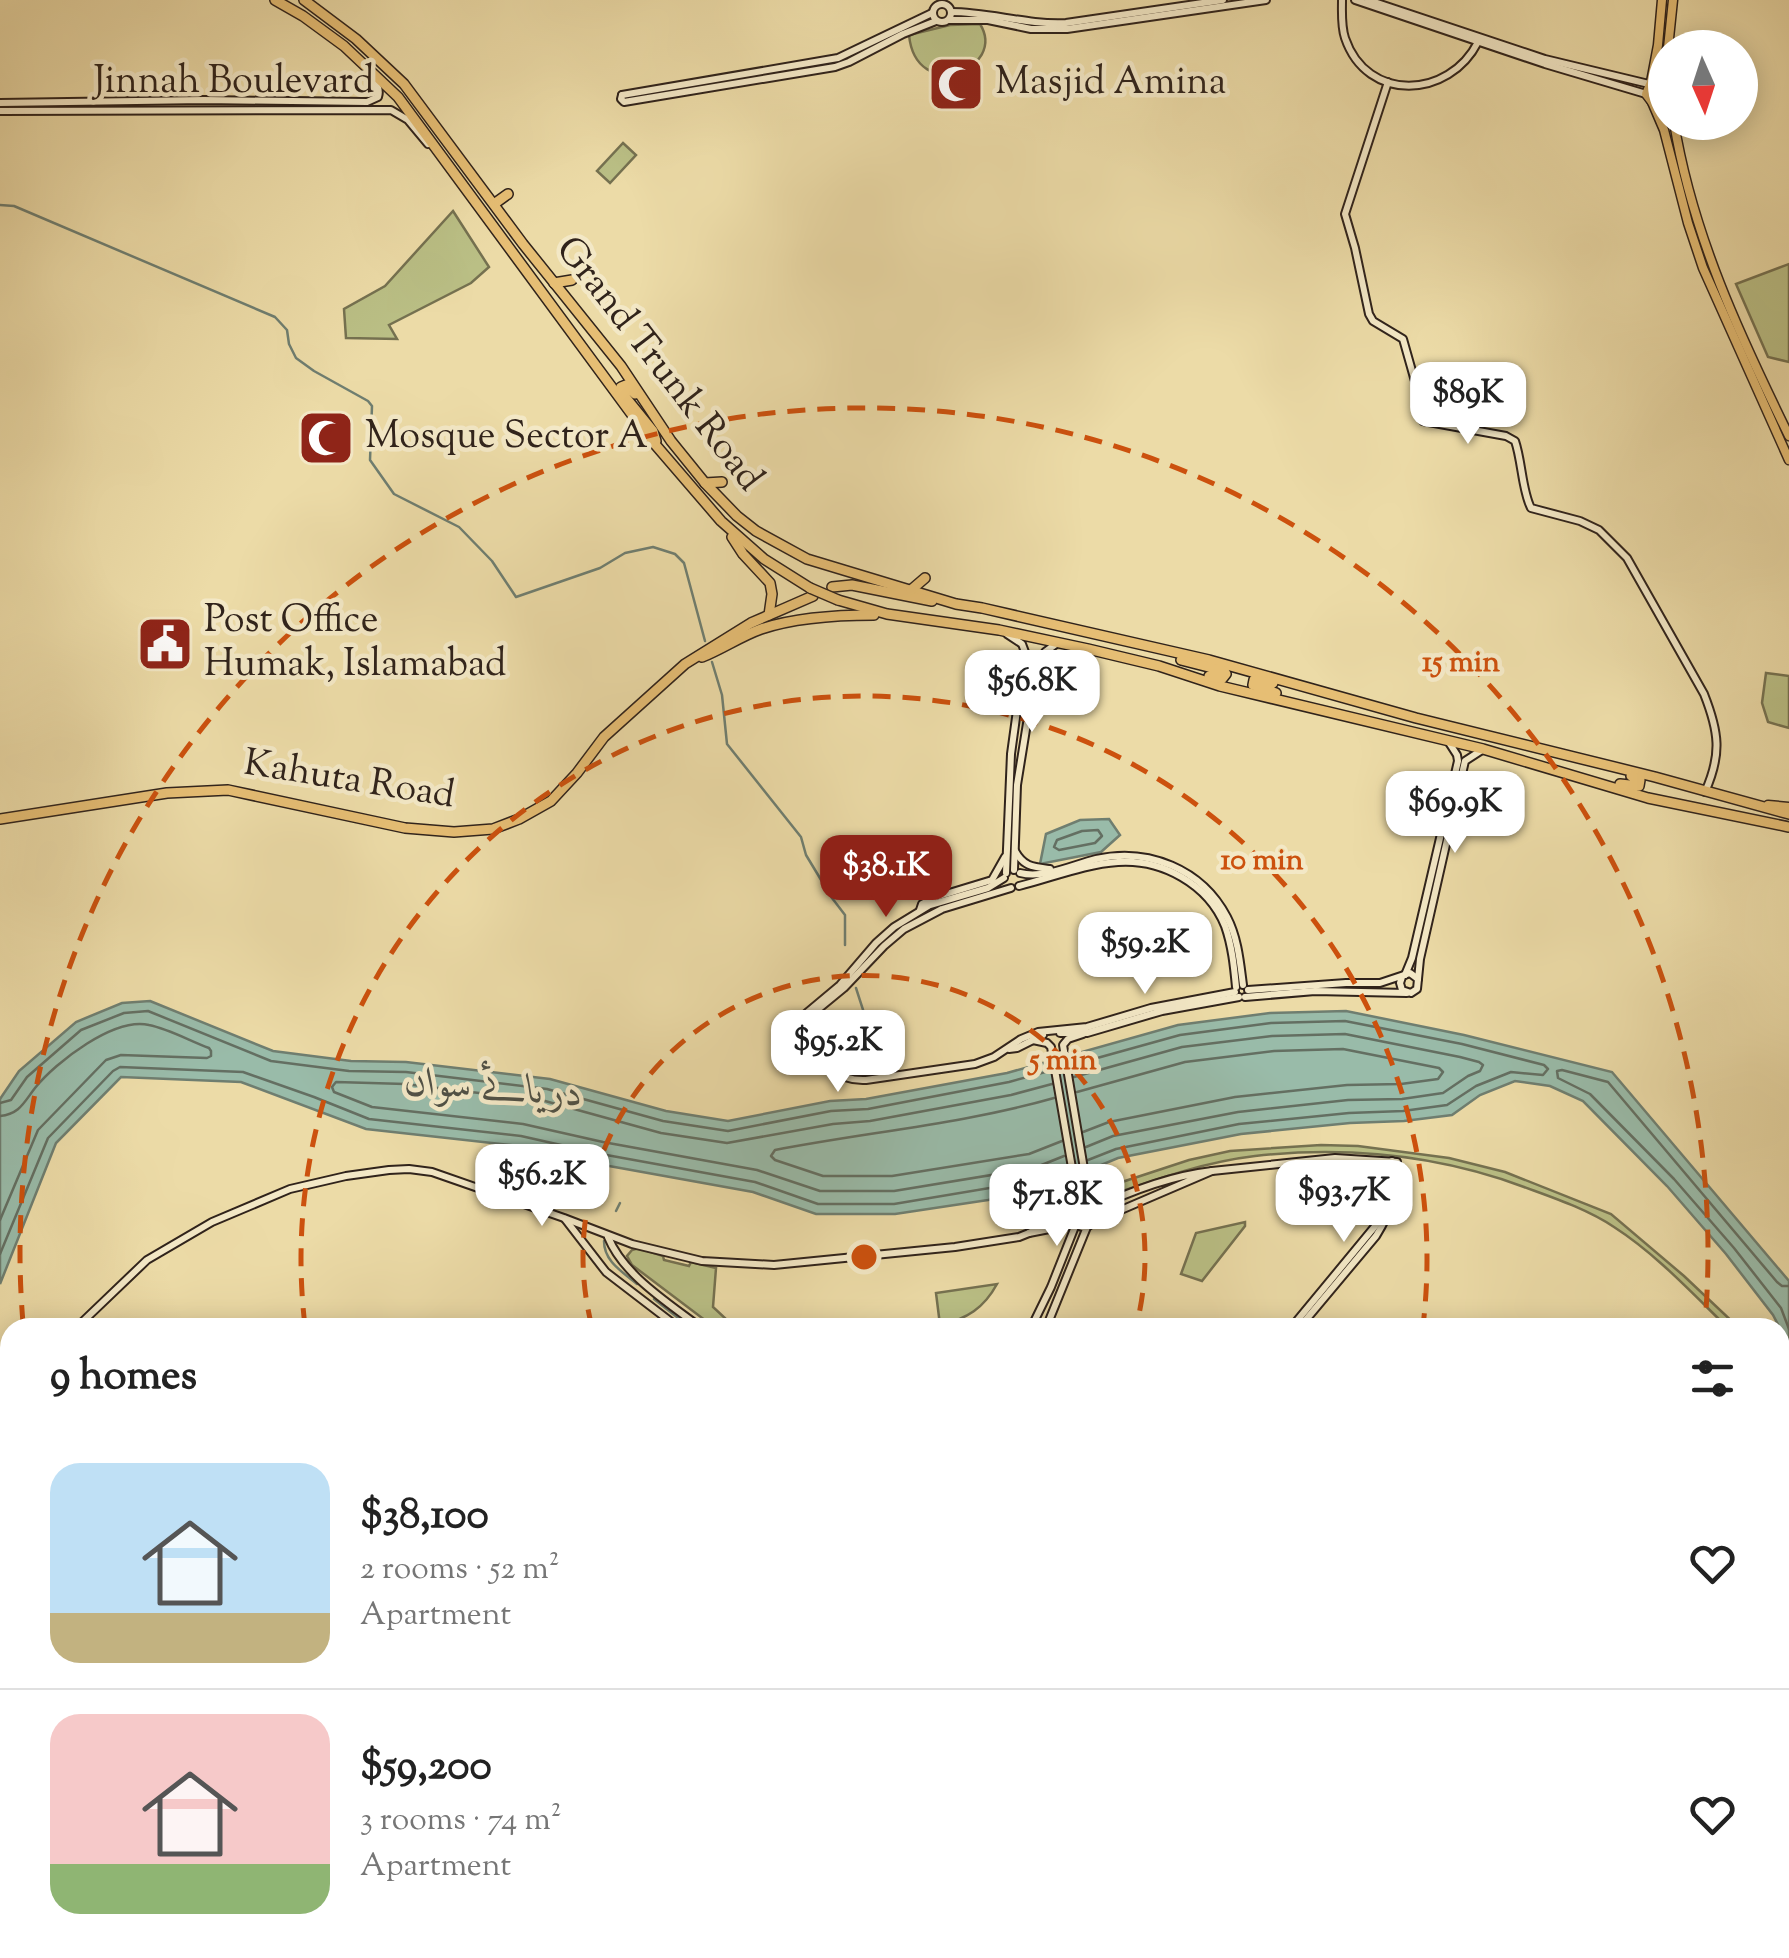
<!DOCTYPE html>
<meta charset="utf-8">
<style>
:root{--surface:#fff;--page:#f6f6f6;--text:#222;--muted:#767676;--line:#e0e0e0;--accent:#8f2418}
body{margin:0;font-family:"Sorts Mill Goudy",Amiri,serif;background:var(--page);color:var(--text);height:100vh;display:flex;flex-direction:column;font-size:38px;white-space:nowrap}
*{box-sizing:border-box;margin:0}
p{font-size:32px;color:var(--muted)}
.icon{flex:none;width:55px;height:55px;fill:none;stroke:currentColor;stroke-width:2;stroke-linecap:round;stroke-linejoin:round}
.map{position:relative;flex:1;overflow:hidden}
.side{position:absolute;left:0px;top:1318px;width:1790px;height:642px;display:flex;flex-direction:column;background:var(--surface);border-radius:30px 30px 0 0;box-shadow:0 5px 25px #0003}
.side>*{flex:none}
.needle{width:65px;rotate:177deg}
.buttons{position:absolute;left:1648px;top:30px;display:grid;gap:20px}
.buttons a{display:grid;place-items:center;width:110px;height:110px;border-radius:50%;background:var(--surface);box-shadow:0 5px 25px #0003;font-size:50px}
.price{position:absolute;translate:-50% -85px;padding:0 22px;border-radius:20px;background:#fff;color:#222;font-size:32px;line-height:65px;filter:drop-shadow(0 2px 5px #0008)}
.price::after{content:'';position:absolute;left:50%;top:60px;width:30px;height:22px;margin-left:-15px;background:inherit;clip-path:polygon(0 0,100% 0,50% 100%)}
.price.active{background:var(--accent);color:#fff}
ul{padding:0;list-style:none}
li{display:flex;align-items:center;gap:30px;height:250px;padding:0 50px}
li+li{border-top:2px solid var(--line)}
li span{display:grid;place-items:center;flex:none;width:280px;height:200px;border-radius:30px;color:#555}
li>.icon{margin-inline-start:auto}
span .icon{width:120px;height:120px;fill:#fffc;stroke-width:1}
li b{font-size:42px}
h2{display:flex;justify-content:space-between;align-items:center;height:120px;padding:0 50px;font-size:42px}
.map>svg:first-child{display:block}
.green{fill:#babf85;stroke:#757150;stroke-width:2.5}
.water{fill:#99bba9;stroke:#6f7e70;stroke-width:2.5}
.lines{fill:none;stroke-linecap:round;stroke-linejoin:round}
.shore{stroke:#646f62;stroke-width:2.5}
.stream{stroke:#6f7e70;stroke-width:2.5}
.river{stroke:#99bba9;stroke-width:9}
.secondary-casing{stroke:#30231b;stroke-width:10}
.primary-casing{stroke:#30231b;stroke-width:11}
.highway-casing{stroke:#30231b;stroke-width:12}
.secondary{stroke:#f3e8c6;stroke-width:6}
.primary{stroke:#e6be74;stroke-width:8}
.highway{stroke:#e6be74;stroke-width:9}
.highway-bridge-casing{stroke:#30231b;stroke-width:12;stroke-linecap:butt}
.highway-bridge{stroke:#e6be74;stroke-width:9}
.ring{fill:none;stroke:#cc510e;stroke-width:5;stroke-dasharray:18 12}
.labels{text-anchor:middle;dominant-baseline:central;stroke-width:9;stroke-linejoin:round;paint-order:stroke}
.street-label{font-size:38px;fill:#30231b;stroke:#f3e8c6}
.poi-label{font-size:38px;fill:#30231b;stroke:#f3e8c6;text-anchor:start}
.water-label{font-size:40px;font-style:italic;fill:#505146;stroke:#f3e8c6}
.centre{fill:#cc510e;stroke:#f3e8c6;stroke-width:5}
.ring-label{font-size:30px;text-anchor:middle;font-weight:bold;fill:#cc510e;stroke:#f3e8c6;stroke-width:9;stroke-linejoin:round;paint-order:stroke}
</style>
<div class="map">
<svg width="1789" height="1958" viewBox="0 0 1789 1958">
<rect width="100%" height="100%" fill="#ecdba7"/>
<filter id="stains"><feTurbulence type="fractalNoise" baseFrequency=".002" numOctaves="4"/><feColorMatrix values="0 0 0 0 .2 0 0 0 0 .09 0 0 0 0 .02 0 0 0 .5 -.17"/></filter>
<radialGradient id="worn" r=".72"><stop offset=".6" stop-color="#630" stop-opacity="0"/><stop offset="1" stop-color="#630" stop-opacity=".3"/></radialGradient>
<g class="green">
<path d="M980,24C1008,69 916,105 909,35L950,25Z"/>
<polygon points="623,143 636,155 610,183 597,171"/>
<polygon points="453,211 489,267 471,283 389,325 397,339 346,338 344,309 385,286"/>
<polygon points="1789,264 1789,362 1768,357 1736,284"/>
<polygon points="1766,673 1789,676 1789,728 1768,722 1762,703"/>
<path d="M1321,1145L1358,1146L1449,1158L1505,1172L1611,1214L1684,1276L1738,1327H1727C1692,1293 1656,1254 1614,1227C1587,1209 1554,1198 1524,1187C1438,1155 1347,1146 1255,1156C1203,1162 1151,1181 1102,1198L1096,1197L1113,1185L1189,1160L1230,1151Z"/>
<polygon points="1245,1222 1245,1226 1202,1281 1181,1274 1196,1233"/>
<polygon points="639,1248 663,1256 664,1260 689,1266 691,1262 716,1268 713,1307 726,1319 726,1326 714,1327 632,1265 627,1256 632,1250"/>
<path d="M997,1284C984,1308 967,1319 940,1325L936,1293Z"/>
</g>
<g class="water">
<polygon points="1109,819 1120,835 1101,852 1040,864 1046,834 1080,820"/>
<polygon points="150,1001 273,1051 351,1061 406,1062 550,1079 666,1111 728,1121 830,1101 866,1099 1007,1073 1178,1025 1270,1013 1346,1011 1464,1035 1612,1072 1789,1281 1789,1346 1773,1315 1726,1254 1667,1186 1583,1101 1550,1086 1515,1081 1480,1095 1452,1115 1404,1121 1350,1123 1241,1134 1118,1158 1041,1190 988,1200 895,1214 816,1214 753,1192 598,1164 519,1146 366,1129 241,1082 121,1077 56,1143 0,1284 0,1099 19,1071 76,1022 122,1003"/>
</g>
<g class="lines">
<g class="shore">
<polygon points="1098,830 1102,836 1095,843 1059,850 1054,847 1057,840 1082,831"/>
<polyline points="1072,1065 1180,1035 1271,1023 1345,1021 1462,1044 1544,1065 1548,1069 1543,1075 1511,1072 1476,1086 1447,1105 1403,1111 1349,1113 1239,1124 1116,1149 1088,1160"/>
<polyline points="1074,1077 1182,1047 1272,1036 1345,1034 1460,1057 1479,1062 1483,1065 1480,1071 1468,1076 1443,1093 1402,1099 1348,1100 1238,1112 1113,1136 1086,1147"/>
<polyline points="1052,1084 1011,1095 870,1121 833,1124 727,1143 661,1133 545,1101 405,1084 336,1082 332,1087 334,1092 372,1107 523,1124 603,1142 757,1170 820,1191 894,1191 1034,1168 1064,1156"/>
<polyline points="1077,1092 1185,1062 1274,1051 1343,1049 1439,1068 1443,1072 1438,1079 1401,1084 1347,1085 1235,1097 1109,1122 1083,1132"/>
<path d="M1054,1098C963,1124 868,1132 775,1150L771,1156L775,1160L823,1176H892L1029,1154L1062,1141"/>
<polyline points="0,1103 11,1100 27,1077 81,1030 124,1013 148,1011 271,1061 349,1071 406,1072 547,1089 663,1121 728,1131 831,1111 868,1109 1009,1082 1049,1071"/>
<path d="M0,1116C20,1114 24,1102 35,1088C56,1062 114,1017 149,1025C169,1029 190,1041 209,1048L211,1051V1056L207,1058L121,1055L106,1060L38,1130L0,1220"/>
<polyline points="0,1254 48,1138 113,1071 120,1067 243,1072 314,1097 369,1119 521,1136 601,1154 755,1182 818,1204 894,1204 1037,1180 1066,1168"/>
<polyline points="1789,1286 1782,1286 1777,1282 1608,1082 1562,1070 1557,1071 1558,1078 1590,1094 1674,1179 1734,1248 1781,1308 1789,1329"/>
</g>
<g class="stream">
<polyline points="0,205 14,206 275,317 287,330 289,344 296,358 314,371 368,401 372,406 370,460 394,494 459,527 492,561 516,597 600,568 625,553 653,547 675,554 684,563 705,641"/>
<polyline points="712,662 722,695 727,744 801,837 806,855 832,898 845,915 845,945"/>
<polyline points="856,988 883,1072"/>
<polyline points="616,1211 620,1203"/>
<path d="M604,1241C604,1262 623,1272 637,1284"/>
<polyline points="654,1299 691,1328"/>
<polyline points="6,1445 10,1445"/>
<polyline points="0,1800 6,1812 10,1831"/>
<polyline points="28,1958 29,1950"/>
</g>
<polyline class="river" points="1677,1950 1681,1958"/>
<g class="secondary-casing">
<g id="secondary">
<path d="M1342,0C1342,13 1341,26 1345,38C1367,103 1449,99 1478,42"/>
<polyline points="1355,0 1545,64 1646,94"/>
<polyline points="1368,0 1545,59 1649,84"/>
<circle cx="942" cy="13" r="9"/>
<path d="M951,12C990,12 1027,25 1066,23L1223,0"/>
<polyline points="949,20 988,20 1031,29 1067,29 1266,0"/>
<path d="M1388,82L1345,214L1355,248L1369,314L1373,321L1403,339L1418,392L1417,410L1423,421L1506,436L1515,441C1522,461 1522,491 1531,508L1580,521L1599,530L1627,558L1704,694C1719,732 1722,754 1705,792"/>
<polyline points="622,95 621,99 624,102 835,67 849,62 903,34 936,21"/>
<polyline points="622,95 838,58 932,13"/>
<path d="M0,103L204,100L367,102L378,97C381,88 375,82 370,75"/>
<polyline points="0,111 391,110 408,120 428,144"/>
<path d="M1015,851C1024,867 1033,867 1050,869"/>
<polyline points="1014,870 1017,785 1029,711 1045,652 1056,644"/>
<polyline points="1006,873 1011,754 1025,652 1022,644 1007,634"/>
<path d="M1020,873C1044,879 1072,865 1096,859C1148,847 1202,869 1227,917C1238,938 1240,962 1243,985"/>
<path d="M1019,886C1051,878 1085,864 1118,862C1162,859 1208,884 1225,926C1232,946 1234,966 1236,987"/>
<polyline points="920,910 922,904 936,897 992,880 1005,857"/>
<polyline points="1405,975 1412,958 1458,761 1457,755 1448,741"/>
<polyline points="1418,979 1420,959 1465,761 1482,750"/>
<polyline points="1248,990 1346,983 1380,983 1410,973 1418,979 1417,989 1411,993 1402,990 1400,983 1402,977"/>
<polyline points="1245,997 1315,991 1407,993"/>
<polyline points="797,1021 840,985 876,943 894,927 930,905 988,888 1004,878"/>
<polyline points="800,1024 797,1021 792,1021 790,1029 795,1032 800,1029 800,1024 844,988 884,946 904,929 942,909 1011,888"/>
<path d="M798,1031C817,1055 832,1082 866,1080L975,1064L994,1057L1021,1039L1038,1032L1087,1027L1151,1008L1235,992"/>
<polyline points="1060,1033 1087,1033 1162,1011 1239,997"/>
<path d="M1083,1034L1068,1039L1063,1045L1091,1210C1096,1216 1094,1223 1087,1227C1079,1228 1074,1224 1074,1215L1079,1208L1086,1207L1091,1210C1130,1191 1169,1176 1212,1171L1093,1222"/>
<polyline points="1033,1040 1047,1043 1051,1047 1079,1208"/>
<polyline points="1009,1049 1017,1048 1043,1035"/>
<path d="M1212,1171L1335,1158L1397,1162C1398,1190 1391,1212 1376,1236L1299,1328"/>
<polyline points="1074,1212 1054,1220 1029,1233 1075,1224"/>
<polyline points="565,1219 606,1272 679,1328"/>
<path d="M608,1237C624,1276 669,1303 701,1328"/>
<polyline points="76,1328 147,1260 212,1222 290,1189 346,1176 389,1170 409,1169 432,1172 564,1218 632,1244 702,1261 774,1265 955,1247 1019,1237 1029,1233"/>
<polyline points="1031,1328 1051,1287 1076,1224"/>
<polyline points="1046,1328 1087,1227"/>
<polyline points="1291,1328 1381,1219 1390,1192 1392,1161"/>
<polyline points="0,1446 10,1426"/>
<polyline points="0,1733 10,1731"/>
<polyline points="0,1739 10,1737"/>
<polyline points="1265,1950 1272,1958"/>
<polyline points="1280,1950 1287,1958"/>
<polyline points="1537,1958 1544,1950"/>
</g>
</g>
<g class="primary-casing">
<g id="primary">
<polyline points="1668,48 1673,0"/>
<polyline points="1665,80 1657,79 1651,82 1646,94 1652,102 1665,104"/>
<polyline points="1651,82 1658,45 1662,0"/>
<polyline points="1652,102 1664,130 1688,223 1703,268 1789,460"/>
<path d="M1674,122C1692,234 1740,336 1789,436"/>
<polyline points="1768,805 1789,807"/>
</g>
</g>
<g class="highway-casing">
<g id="highway">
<polyline points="275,0 303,16 344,46 398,97 647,435 721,521 764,559 810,588"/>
<polyline points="304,0 356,39 404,84 523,244 621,366 671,441 705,483 737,516 756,531 807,559 956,604 982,608 1209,660 1416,718 1655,777 1789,814"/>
<polyline points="494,204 508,194"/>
<polyline points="554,283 572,280"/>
<polyline points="635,394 626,385 621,387 623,394 653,431 656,441"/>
<polyline points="705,483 722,482"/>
<polyline points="732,537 743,554 770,583 772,594 769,615"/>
<polyline points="832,587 852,585 932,601"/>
<polyline points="911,590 925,578"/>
<polyline points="838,600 887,614 999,630 1088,649 1159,666 1220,686 1483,749 1648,798 1789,827"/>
<path d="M702,657C722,649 741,636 761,629C797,617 837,615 874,615"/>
<polyline points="1181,660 1224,671 1226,674 1222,679 1209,676"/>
<polyline points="1273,683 1254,680 1253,685 1276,693"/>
<polyline points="1620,784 1639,786 1640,780 1631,776"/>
<polyline points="0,819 167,793 228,790 405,828 454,832 493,829 519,819 551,801 577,773 604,737 685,664 751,623 813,596"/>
</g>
</g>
<use href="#secondary" class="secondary"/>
<use href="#primary" class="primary"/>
<use href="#highway" class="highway"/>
<g class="highway-bridge-casing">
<polyline id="highway-bridge" points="810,588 838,600"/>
</g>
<use href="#highway-bridge" class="highway-bridge"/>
</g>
<g class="ring">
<path d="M592 1327A281 281 0 1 1 1136 1327"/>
<path d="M305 1326A563 563 0 1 1 1423 1326"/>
<path d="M23 1323A844 844 0 1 1 1705 1323"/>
</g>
<defs>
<g id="mosque-square" transform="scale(2.875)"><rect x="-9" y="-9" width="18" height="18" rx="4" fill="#8f2418" stroke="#f3e8c6"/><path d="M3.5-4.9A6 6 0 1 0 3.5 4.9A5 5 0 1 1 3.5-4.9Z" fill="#fff"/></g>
<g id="civic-square" transform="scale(2.875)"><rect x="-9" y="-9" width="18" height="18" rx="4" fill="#8f2418" stroke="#f3e8c6"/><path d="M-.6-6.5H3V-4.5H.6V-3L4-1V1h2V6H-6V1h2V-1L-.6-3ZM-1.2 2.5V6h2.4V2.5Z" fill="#fff"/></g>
</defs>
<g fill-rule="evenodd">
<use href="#mosque-square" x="956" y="84"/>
<use href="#mosque-square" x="326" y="438"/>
<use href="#civic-square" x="165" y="644"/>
</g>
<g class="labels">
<g class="street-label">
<text x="234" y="83">Jinnah Boulevard</text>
<text transform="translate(658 365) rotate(52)">Grand Trunk Road</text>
<text transform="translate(349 781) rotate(9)">Kahuta Road</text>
</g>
<g class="poi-label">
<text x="995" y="84">Masjid Amina</text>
<text x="365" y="438">Mosque Sector A</text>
<text x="204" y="622">Post Office<tspan x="204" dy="44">Humak, Islamabad</tspan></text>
</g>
<g class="water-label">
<text transform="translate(494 1090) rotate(4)">دریائے سواں</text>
</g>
</g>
<circle cx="864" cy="1257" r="15" class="centre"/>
<g class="ring-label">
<text x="1461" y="671">15 min</text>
<text x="1262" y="869">10 min</text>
<text x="1063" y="1069">5 min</text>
</g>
<rect width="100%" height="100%" filter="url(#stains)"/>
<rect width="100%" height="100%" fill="url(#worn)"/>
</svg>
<div class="buttons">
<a><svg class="needle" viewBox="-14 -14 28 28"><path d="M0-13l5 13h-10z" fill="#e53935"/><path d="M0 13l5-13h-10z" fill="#767676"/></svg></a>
</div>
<b class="price" style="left:1468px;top:447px">$89K</b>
<b class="price" style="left:1032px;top:735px">$56.8K</b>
<b class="price" style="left:1455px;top:856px">$69.9K</b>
<b class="price active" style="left:886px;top:920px">$38.1K</b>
<b class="price" style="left:1145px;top:997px">$59.2K</b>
<b class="price" style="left:838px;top:1095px">$95.2K</b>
<b class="price" style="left:542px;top:1229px">$56.2K</b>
<b class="price" style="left:1344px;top:1245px">$93.7K</b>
<b class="price" style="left:1057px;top:1249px">$71.8K</b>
<section class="side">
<h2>9 homes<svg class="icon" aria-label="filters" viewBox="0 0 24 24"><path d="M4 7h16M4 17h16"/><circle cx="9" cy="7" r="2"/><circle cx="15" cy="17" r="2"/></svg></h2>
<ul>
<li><span style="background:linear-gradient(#bfe0f5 75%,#c2b280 0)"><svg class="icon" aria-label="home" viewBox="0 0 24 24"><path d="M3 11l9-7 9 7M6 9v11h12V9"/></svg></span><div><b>$38,100</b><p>2 rooms · 52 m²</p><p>Apartment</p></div><svg class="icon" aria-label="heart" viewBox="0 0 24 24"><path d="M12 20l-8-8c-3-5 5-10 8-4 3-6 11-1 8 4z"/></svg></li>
<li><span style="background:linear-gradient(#f6c9c9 75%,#8fb573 0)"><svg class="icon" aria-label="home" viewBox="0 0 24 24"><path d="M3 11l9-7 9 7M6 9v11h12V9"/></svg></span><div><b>$59,200</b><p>3 rooms · 74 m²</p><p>Apartment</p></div><svg class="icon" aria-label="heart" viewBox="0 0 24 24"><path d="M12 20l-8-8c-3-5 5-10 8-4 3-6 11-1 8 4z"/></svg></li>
</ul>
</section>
</div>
